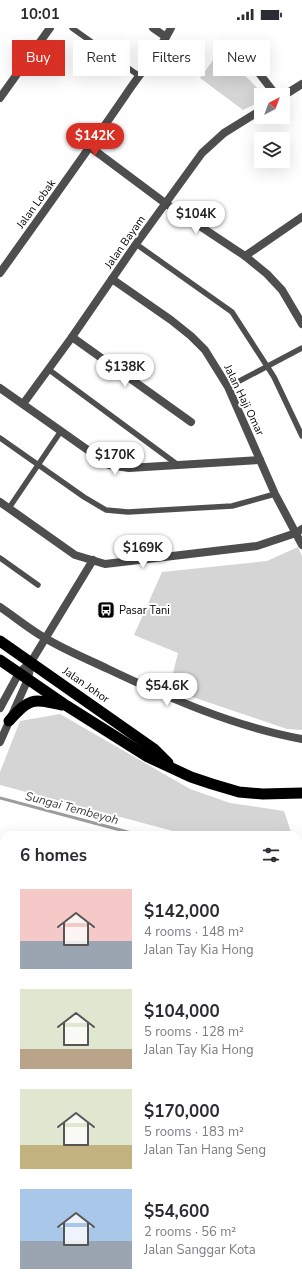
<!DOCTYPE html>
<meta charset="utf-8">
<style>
:root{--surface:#fff;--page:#f2f2f3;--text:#2b2b33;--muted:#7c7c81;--accent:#d93025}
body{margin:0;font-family:"Nunito Sans",sans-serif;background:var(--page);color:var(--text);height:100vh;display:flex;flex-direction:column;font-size:15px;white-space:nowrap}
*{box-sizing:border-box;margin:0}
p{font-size:13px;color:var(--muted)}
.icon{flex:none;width:22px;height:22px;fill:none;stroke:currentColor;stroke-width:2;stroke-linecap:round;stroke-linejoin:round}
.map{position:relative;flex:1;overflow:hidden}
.side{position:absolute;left:0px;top:803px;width:302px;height:456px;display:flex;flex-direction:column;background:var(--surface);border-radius:12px 12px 0 0;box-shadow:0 4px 16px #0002}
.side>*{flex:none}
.top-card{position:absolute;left:12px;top:12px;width:278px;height:36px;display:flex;gap:8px}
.needle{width:26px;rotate:41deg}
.buttons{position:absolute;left:254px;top:60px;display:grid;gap:8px}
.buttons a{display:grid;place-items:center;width:36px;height:36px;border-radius:0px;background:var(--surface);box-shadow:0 4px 16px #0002;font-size:20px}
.price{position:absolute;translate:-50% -34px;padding:0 9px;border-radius:14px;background:#fff;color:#222;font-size:13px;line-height:26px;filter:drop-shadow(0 1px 2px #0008)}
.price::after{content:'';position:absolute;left:50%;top:24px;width:12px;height:9px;margin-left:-6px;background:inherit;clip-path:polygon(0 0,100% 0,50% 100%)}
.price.active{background:var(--accent);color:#fff}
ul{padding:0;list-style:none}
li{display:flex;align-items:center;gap:12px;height:100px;padding:0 20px}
li span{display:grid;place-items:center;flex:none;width:112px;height:80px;border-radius:0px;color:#555}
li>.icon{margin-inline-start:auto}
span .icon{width:48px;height:48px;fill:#fffc;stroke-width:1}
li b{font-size:17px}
h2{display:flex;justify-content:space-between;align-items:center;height:48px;padding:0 20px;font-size:17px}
.chip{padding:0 14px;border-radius:0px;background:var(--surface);box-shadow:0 4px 16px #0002;font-size:14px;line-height:36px}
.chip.active{background:var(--accent);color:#fff}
.status{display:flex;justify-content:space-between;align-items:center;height:28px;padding:0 20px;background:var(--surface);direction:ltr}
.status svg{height:11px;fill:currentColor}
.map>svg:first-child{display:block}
.green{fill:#d5d5d5}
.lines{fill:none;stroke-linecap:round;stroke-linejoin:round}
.stream{stroke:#9c9c9c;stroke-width:3}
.service{stroke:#4e4e4e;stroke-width:5.5}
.minor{stroke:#4e4e4e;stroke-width:8}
.tertiary{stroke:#4e4e4e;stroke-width:8}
.trunk{stroke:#000;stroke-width:11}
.labels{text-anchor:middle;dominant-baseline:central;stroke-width:4;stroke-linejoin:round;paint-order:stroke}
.street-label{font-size:11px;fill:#000;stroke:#fff}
.poi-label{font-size:11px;fill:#000;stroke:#fff;text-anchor:start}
.water-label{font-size:12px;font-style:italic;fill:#3d3d3d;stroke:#fff}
</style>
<div class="status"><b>10:01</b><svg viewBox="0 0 49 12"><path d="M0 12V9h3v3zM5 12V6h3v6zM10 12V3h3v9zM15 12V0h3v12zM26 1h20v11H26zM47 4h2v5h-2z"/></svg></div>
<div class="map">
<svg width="302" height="1259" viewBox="0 0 302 1259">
<rect width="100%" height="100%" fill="#fff"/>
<g class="green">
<polygon points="219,24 229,31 261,64 259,74 243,82 200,50"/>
<polygon points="298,519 302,528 302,702 287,701 169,661 178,625 134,607 162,544 267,533"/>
<polygon points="60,686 190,761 230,775 284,783 292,807 188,807 0,757 0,744 20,693"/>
<polygon points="300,862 302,863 302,909 298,904 298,864"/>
</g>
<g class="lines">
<g class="stream">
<polyline points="0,770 139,807"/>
<polyline points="298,849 302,850"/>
<polyline points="0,1070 4,1068"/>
</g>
<g class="service">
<polyline points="72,0 138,47"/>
<polyline points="136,216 232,284 274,349 302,408"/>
<polyline points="48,341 178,437"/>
<polyline points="228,359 302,320"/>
<polyline points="0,410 84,469 106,482 128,484 232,478 275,466"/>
<polyline points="9,480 61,403"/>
<polyline points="0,530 38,557"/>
<polyline points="0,826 4,821"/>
<polyline points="0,862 4,867"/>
<polyline points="0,900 4,904"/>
<polyline points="0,913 4,910"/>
<polyline points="0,983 4,988"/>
<polyline points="0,1018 3,1021"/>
<polyline points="0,1039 4,1037"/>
</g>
<g class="minor">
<polyline points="153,0 166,9"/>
<polyline points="244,26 276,67"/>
<polyline points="283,68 302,56"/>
<polyline points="0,70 50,0"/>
<polyline points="90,119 165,175 245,228 267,246 282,262 302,296"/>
<polyline points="245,228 302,189"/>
<path d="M0,245C42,186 84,128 125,68C140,45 159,24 171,0"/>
<polyline points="112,251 171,292 191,308 205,322 228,359 275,466 302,517"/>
<polyline points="72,309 191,394"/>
<polyline points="0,360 109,437 129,440 260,432"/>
<polyline points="23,376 72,309 136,216 202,125 224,105 261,82"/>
<polyline points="0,474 75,527 105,536 257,518 296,505 302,501"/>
<path d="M0,579C15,589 29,601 45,610C65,622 87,631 108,641C169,670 235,699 302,711"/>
<polyline points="31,634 93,532"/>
</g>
<g class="tertiary">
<polyline points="0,680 19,645 31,634"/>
<polyline points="0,714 28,651 31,634"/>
</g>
<g class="trunk">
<polyline points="0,613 154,721 168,735"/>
<polyline points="0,632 67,678 148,729 191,749 212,756 239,764 263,766 302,765"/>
<path d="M9,693C30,669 33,671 62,677"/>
</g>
</g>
<defs>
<g id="bus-square" transform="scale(0.9)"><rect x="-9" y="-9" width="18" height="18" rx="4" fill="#000" stroke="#fff"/><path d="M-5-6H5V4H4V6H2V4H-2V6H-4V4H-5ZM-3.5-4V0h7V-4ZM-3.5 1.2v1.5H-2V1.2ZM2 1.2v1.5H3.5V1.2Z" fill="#fff"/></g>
</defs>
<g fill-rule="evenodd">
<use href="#bus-square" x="106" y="582"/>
</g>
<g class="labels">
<g class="street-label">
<text transform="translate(36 176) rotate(-54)">Jalan Lobak</text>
<text transform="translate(125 214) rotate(-55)">Jalan Bayam</text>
<text transform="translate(244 372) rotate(64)">Jalan Haji Omar</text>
<text transform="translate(86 657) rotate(35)">Jalan Johor</text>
</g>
<g class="poi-label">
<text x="119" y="582">Pasar Tani</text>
</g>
<g class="water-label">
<text transform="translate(72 780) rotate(15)">Sungai Tembeyoh</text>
</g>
</g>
</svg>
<div class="buttons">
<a><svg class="needle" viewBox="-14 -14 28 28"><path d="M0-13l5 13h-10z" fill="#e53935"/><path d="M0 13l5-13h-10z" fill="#7c7c81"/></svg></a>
<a><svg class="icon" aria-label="layers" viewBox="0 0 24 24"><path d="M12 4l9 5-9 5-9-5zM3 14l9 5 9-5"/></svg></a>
</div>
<b class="price active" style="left:95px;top:129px">$142K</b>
<b class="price" style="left:196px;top:207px">$104K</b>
<b class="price" style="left:125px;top:360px">$138K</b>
<b class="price" style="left:115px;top:448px">$170K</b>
<b class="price" style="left:143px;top:541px">$169K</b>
<b class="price" style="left:167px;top:679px">$54.6K</b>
<div class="top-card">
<a class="chip active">Buy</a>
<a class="chip">Rent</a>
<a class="chip">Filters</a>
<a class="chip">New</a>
</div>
<section class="side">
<h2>6 homes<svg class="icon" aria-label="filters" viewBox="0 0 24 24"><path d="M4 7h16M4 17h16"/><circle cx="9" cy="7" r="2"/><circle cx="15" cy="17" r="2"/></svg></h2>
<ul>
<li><span style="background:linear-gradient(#f6c9c9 65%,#9aa5b1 0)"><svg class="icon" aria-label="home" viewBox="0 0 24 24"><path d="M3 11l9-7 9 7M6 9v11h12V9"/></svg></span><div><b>$142,000</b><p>4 rooms · 148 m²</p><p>Jalan Tay Kia Hong</p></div></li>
<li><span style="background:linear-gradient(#dfe7d0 75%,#b9a48a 0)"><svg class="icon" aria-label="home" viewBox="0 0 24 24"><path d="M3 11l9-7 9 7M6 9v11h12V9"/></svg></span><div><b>$104,000</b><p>5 rooms · 128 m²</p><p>Jalan Tay Kia Hong</p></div></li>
<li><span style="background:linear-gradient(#dfe7d0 70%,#c2b280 0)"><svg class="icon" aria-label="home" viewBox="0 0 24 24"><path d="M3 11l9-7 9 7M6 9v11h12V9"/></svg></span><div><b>$170,000</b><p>5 rooms · 183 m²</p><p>Jalan Tan Hang Seng</p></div></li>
<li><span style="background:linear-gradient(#a9c7e8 65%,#9aa5b1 0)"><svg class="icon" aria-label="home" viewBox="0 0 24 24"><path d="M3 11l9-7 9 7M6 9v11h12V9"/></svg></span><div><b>$54,600</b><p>2 rooms · 56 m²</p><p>Jalan Sanggar Kota</p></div></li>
</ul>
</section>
</div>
